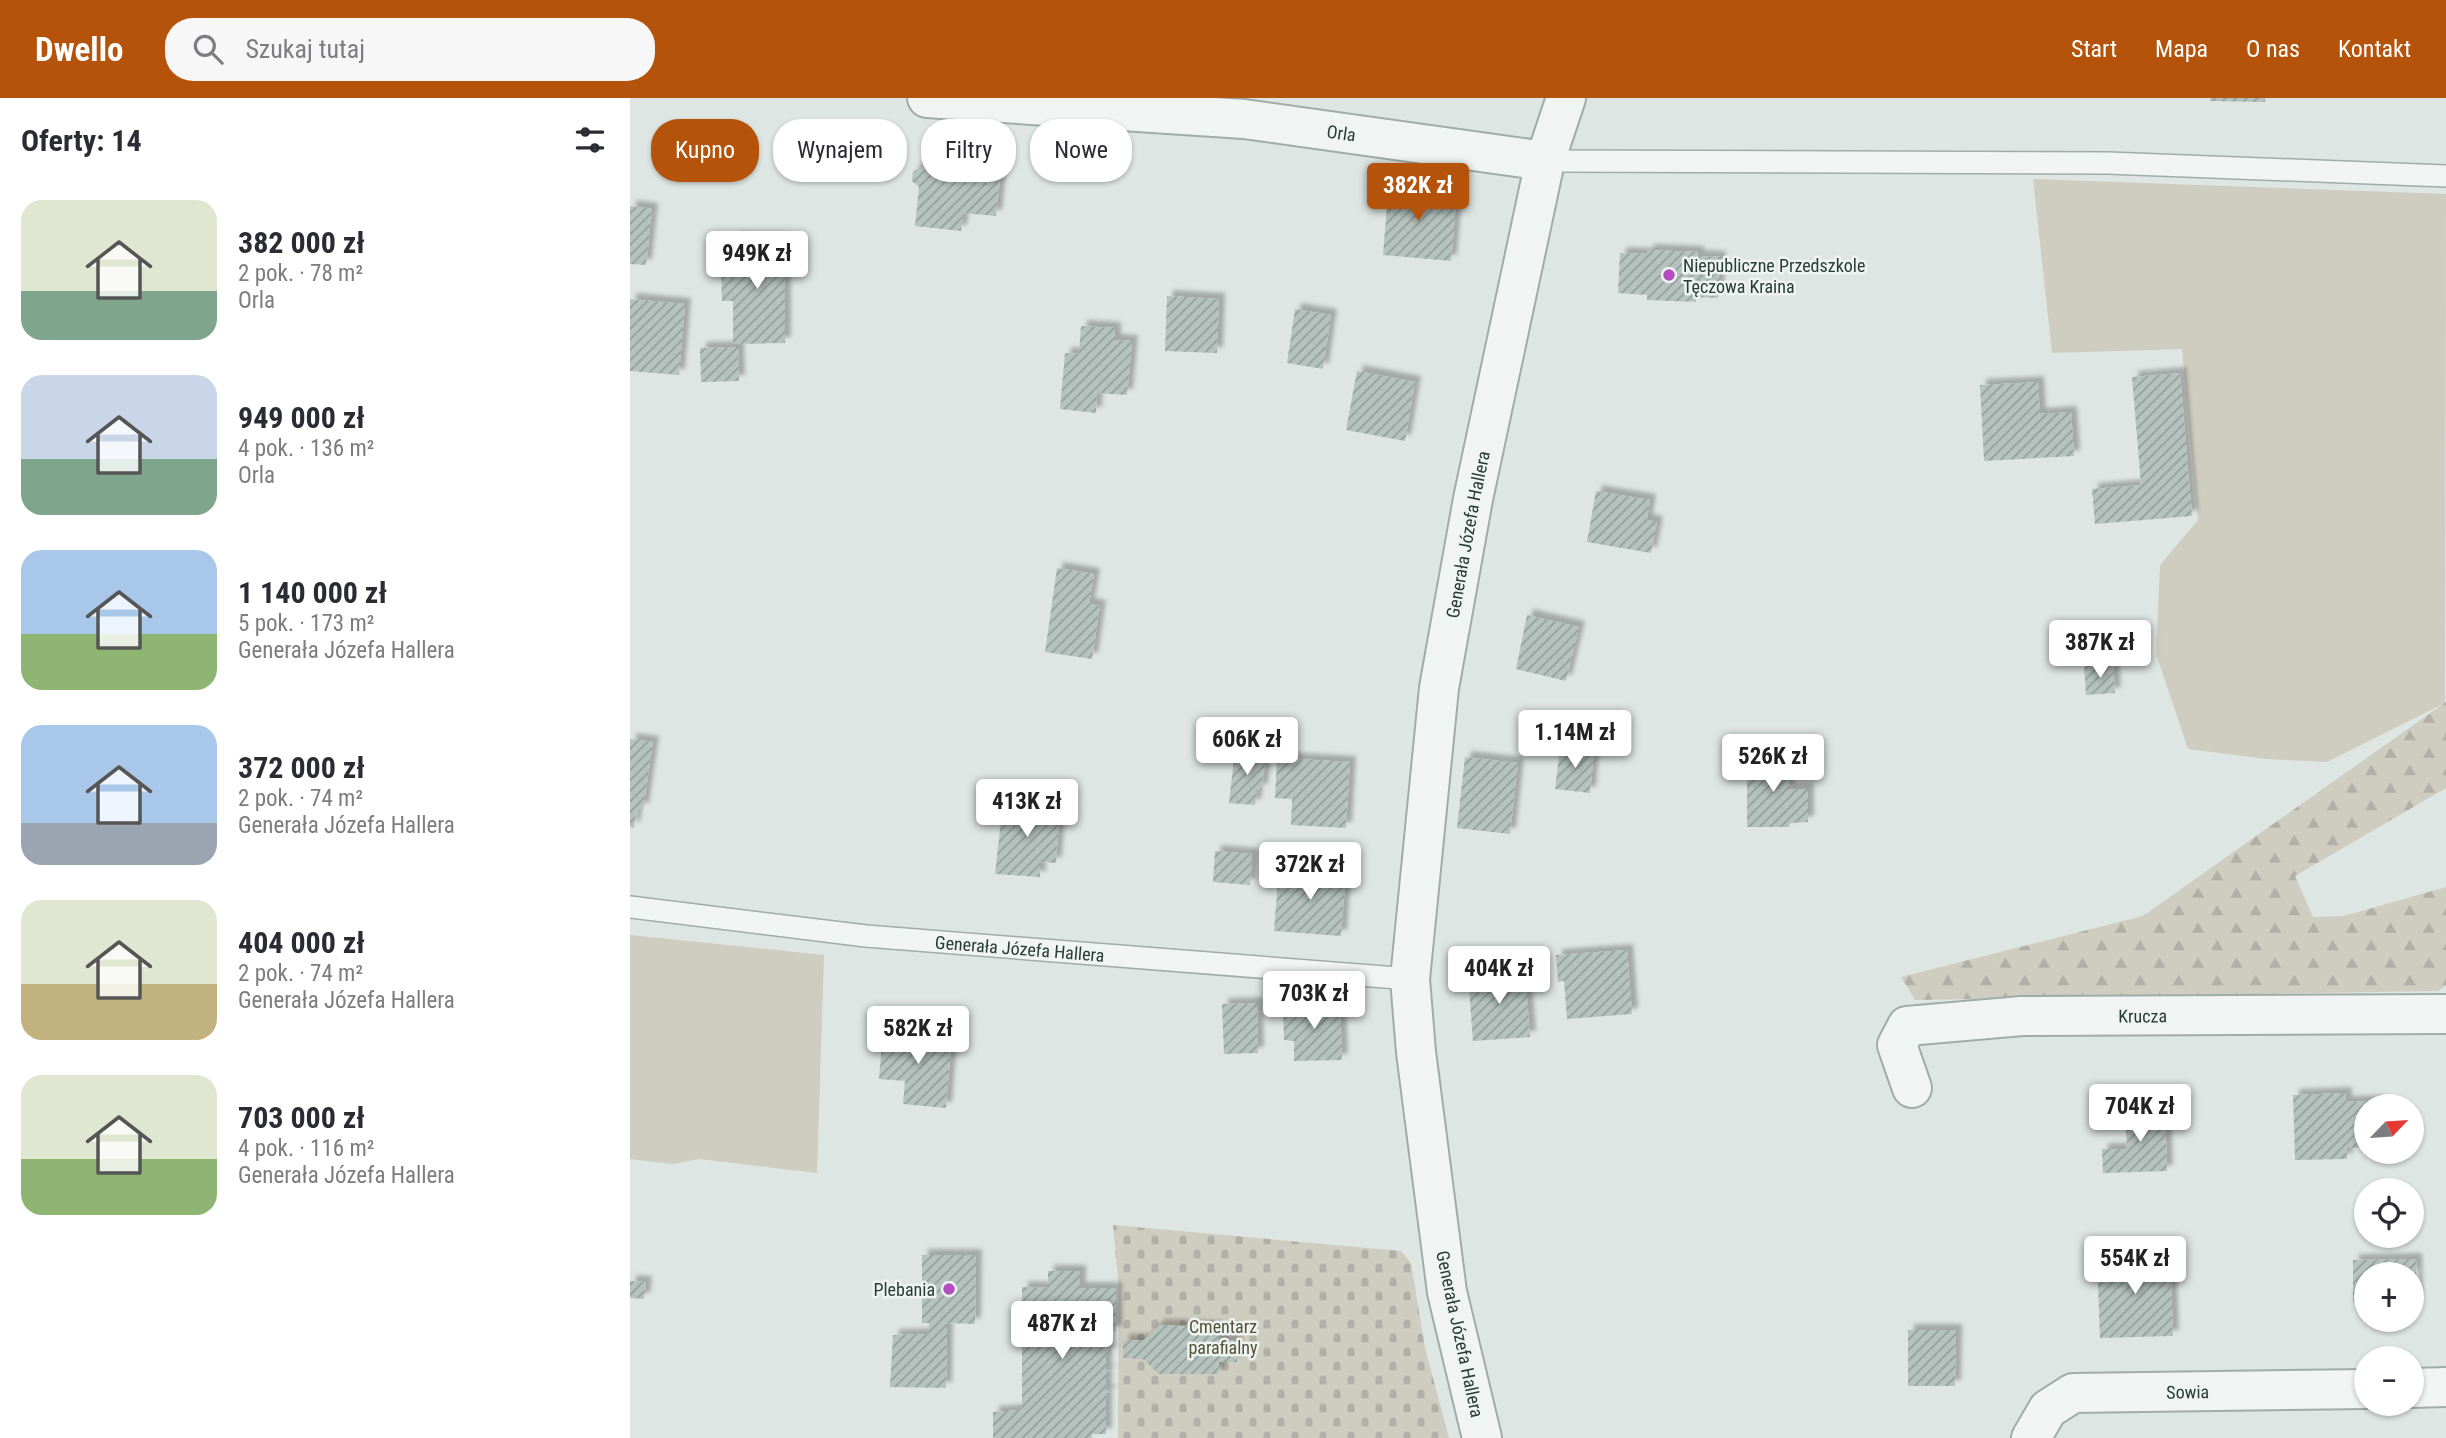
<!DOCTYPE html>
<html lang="pl">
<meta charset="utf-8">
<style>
:root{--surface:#fff;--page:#f7f7f7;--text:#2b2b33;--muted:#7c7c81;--accent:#b45309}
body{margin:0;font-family:"Roboto Condensed",sans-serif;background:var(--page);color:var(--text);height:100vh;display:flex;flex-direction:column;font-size:26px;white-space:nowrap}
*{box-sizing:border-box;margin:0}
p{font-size:23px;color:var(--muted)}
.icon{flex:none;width:38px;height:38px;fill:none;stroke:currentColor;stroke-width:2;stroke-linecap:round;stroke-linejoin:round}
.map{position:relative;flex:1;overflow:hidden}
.sheet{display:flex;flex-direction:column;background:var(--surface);width:630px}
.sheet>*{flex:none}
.hud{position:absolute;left:21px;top:21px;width:665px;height:63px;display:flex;gap:14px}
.needle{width:46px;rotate:65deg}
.fabs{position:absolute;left:1724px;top:996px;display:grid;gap:14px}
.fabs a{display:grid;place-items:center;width:70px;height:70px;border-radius:50%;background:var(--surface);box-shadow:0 2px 5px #0004;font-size:35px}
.price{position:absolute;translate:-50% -60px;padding:0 16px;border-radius:7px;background:#fff;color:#222;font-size:23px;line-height:46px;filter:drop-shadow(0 2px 4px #0008)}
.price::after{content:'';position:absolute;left:50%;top:42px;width:21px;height:16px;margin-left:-10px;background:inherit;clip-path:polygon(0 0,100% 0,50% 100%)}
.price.on{background:var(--accent);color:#fff}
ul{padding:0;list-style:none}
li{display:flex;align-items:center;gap:21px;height:175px;padding:0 21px}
li span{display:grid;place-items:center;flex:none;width:196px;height:140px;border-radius:21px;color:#555}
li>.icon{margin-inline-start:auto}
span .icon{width:84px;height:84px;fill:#fffc;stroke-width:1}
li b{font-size:30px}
h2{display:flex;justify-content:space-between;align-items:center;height:84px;padding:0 21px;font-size:30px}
.pill{padding:0 24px;border-radius:28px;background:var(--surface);box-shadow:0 2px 5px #0004;font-size:24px;line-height:63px}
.pill.on{background:var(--accent);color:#fff}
header{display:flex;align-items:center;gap:42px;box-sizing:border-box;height:98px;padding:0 35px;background:var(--accent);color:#fff}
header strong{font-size:33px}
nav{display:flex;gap:38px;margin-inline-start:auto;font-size:24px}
.search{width:490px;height:63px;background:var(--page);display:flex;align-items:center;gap:18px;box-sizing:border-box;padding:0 24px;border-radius:28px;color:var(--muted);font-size:26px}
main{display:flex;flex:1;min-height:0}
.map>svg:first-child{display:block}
.grass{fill:#cfccc0}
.forest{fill:url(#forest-firs)}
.cemetery{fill:url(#cemetery-stones)}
.building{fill:url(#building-hatch);filter:url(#shadow)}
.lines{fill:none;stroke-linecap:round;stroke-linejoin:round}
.service-casing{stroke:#a0aca8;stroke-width:24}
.minor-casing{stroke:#a0aca8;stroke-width:42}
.tertiary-casing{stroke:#a0aca8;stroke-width:42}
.service{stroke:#f0f5f3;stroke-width:21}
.minor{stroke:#f0f5f3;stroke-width:38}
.tertiary{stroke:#f0f5f3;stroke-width:38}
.poi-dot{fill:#b34dc0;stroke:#edf4f1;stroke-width:2.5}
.labels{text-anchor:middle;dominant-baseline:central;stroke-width:5;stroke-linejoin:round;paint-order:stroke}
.street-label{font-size:18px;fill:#293b35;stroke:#edf4f1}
.poi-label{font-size:18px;fill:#293b35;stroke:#edf4f1;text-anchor:start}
.park-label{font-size:18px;fill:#555137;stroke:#edf4f1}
</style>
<header>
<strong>Dwello</strong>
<div class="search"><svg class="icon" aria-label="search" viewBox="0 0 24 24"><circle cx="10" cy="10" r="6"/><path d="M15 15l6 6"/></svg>Szukaj tutaj</div>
<nav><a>Start</a><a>Mapa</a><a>O nas</a><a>Kontakt</a></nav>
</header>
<main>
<section class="sheet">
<h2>Oferty: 14<svg class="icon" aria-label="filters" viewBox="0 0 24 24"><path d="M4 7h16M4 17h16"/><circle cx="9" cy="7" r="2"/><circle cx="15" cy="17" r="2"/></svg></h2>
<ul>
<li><span style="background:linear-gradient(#dfe7d0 65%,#7fa58c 0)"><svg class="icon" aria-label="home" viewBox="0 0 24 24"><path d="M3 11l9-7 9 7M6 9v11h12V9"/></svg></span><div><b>382 000 zł</b><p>2 pok. · 78 m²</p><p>Orla</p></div></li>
<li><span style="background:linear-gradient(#c9d6e8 60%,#7fa58c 0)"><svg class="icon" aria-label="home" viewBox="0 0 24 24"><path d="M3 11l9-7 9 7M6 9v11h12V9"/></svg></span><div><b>949 000 zł</b><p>4 pok. · 136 m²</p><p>Orla</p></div></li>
<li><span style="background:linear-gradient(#a9c7e8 60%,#8fb573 0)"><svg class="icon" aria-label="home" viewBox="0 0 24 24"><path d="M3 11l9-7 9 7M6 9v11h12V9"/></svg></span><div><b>1 140 000 zł</b><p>5 pok. · 173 m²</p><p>Generała Józefa Hallera</p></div></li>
<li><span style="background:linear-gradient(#a9c7e8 70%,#9aa5b1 0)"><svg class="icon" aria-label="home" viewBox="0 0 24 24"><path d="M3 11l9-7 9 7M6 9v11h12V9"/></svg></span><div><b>372 000 zł</b><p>2 pok. · 74 m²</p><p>Generała Józefa Hallera</p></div></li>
<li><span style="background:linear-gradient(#dfe7d0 60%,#c2b280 0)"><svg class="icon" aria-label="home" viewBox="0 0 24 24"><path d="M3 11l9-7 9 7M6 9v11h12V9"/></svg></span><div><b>404 000 zł</b><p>2 pok. · 74 m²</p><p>Generała Józefa Hallera</p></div></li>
<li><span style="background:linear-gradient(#dfe7d0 60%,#8fb573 0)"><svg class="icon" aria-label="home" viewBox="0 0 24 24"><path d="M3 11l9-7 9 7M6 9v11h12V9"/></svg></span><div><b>703 000 zł</b><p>4 pok. · 116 m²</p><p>Generała Józefa Hallera</p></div></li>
</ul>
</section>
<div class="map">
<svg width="1816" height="1340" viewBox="0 0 1816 1340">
<defs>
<pattern id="forest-firs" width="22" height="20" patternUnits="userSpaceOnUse" patternTransform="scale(1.75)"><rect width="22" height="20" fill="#cfccc0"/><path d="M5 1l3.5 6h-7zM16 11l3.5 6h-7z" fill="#b2b0a6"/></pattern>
<pattern id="cemetery-stones" width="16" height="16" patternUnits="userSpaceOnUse" patternTransform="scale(1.75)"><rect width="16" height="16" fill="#cfccc0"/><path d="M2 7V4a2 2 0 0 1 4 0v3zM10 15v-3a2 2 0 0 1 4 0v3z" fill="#b2b0a6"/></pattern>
<pattern id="building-hatch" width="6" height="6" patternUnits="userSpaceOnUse" patternTransform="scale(1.75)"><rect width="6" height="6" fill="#b5c2be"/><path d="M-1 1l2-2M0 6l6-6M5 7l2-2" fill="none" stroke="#939f9b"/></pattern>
<filter id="shadow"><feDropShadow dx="6" dy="-6" stdDeviation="2" flood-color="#0004"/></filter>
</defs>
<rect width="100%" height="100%" fill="#dee6e3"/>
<g class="grass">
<polygon points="1403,81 1816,96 1815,605 1697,664 1636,661 1558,651 1526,556 1530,467 1568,422 1552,251 1422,255"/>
<polygon points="0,837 194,857 187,1075 69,1061 42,1066 0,1061"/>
</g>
<polygon class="forest" points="1816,604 1816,690 1665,778 1683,819 1714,818 1816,789 1816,887 1808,893 1285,902 1271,879 1513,818"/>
<polygon class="cemetery" points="483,1127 771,1153 781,1165 795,1250 819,1340 488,1340 489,1190"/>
<g class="building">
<polygon points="1581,0 1635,0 1635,4 1580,3"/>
<polygon points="290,69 297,70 303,77 334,80 335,69 371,72 366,118 333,115 331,133 285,128 289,89 282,83 283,74"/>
<polygon points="759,83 802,87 801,103 826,105 821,163 753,157"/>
<polygon points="0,108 22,111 16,167 0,166"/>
<polygon points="103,140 155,141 155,245 103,246 103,203 92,203 91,172 103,172"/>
<polygon points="1018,152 1068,154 1068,158 1090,159 1088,200 1066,199 1066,204 1017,202 1017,197 988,195 990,155 1017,156"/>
<polygon points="537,198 589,201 587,255 535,253"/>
<polygon points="0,201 55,206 49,277 0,273"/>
<polygon points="665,211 701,217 693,271 657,265"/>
<polygon points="451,228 485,230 485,242 502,243 497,297 467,295 466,315 430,311 435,255 449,256"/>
<polygon points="108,249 109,283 71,284 70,250"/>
<polygon points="727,273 785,284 775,343 716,332"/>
<polygon points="1550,275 1562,418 1465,426 1462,391 1511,387 1502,279"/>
<polygon points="1408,284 1410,316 1441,314 1444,358 1354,363 1350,287"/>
<polygon points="966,393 1020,402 1017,422 1027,424 1021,455 957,444"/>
<polygon points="427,470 464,476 459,506 470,508 462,561 415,554"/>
<polygon points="897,517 949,529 936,583 886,571"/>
<polygon points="1483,566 1485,595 1456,597 1454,568"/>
<polygon points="0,641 23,644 13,711 7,710 4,730 0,729"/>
<polygon points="930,649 964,652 960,695 925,691"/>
<polygon points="605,652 636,655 632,692 627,691 625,707 599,705"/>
<polygon points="835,659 888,665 880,736 827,730"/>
<polygon points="1117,659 1159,659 1159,691 1178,691 1178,724 1160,725 1159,729 1117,729"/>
<polygon points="647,660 720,664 716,730 661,727 662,701 645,700"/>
<polygon points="373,705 430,708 426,765 410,764 410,779 365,776"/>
<polygon points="585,753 622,756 620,787 583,784"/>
<polygon points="649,769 716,774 711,838 644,833"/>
<polygon points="997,852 1002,916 937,921 934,883 928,884 926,857"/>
<polygon points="895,874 900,939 843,943 838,878"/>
<polygon points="710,904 712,962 664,963 664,943 654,942 653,911 663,911 663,905"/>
<polygon points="627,905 628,955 594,956 592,906"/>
<polygon points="253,933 322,939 316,1010 273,1006 275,983 249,981"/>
<polygon points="1716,995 1716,1004 1747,1003 1747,1008 1736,1008 1736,1050 1717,1050 1717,1061 1665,1062 1663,997"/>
<polygon points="1535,1011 1537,1073 1473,1075 1472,1051 1497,1051 1495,1012"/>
<polygon points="292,1157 346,1157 345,1226 317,1225 316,1290 260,1289 263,1237 299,1236 299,1225 292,1225"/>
<polygon points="1540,1157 1543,1238 1470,1240 1467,1159"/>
<polygon points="1786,1161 1787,1203 1782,1203 1782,1176 1736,1176 1736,1204 1723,1204 1723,1162"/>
<polygon points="418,1173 450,1173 450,1190 486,1190 486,1234 477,1234 477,1251 484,1253 476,1254 476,1272 483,1273 476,1274 476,1292 483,1294 476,1295 476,1336 462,1336 462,1340 363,1340 363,1314 392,1312 392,1189 418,1190"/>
<polygon points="0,1183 16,1184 14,1201 0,1200"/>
<polygon points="529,1227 589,1229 588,1242 606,1242 607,1264 589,1264 588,1276 529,1276 513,1261 493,1260 493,1242 514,1242"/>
<polygon points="1278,1232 1326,1232 1325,1288 1278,1288"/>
</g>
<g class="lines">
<g class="service-casing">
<g id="service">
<polyline points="915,63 1478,65 1816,78"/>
<path id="s1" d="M0,809L236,838L780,881"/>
</g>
</g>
<g class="minor-casing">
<g id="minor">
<path id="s2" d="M297,0L614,21L915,63"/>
<path id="s3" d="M1282,990L1267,947L1277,928L1392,918L1816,916"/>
<polyline points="1782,1290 1816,1289"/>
<path id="s4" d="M1401,1340L1418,1311L1443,1295L1736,1291"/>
</g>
</g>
<g class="tertiary-casing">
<g id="tertiary">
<path id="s5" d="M852,1340L817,1194L786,954L780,881L809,590L843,401L915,63L936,0"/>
</g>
</g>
<use href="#service" class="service"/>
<use href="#minor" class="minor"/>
<use href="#tertiary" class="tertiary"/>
</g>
<g class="poi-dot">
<circle cx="1039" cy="177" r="7"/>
<circle cx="319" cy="1191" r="7"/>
</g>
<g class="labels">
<g class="street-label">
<text stroke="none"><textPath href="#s2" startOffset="416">Orla</textPath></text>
<text stroke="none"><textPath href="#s5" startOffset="914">Generała Józefa Hallera</textPath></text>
<text stroke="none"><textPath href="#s1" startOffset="392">Generała Józefa Hallera</textPath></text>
<text stroke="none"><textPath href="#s3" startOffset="303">Krucza</textPath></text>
<text transform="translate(830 1236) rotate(78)">Generała Józefa Hallera</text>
<text stroke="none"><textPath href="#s4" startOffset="178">Sowia</textPath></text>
</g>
<g class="poi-label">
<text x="1053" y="167">Niepubliczne Przedszkole<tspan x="1053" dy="21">Tęczowa Kraina</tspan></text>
<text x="305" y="1191" text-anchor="end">Plebania</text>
</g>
<g class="park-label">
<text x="593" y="1228">Cmentarz<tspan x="593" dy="21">parafialny</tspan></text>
</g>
</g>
</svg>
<div class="fabs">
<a><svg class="needle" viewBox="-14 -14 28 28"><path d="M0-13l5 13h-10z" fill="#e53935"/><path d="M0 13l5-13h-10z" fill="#7c7c81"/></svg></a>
<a><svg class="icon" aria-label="locate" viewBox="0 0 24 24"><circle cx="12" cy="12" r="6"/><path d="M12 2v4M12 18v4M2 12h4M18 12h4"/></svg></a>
<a>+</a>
<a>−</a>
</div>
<b class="price on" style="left:788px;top:125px">382K zł</b>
<b class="price" style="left:127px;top:193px">949K zł</b>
<b class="price" style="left:1470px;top:582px">387K zł</b>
<b class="price" style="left:945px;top:672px">1.14M zł</b>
<b class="price" style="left:617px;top:679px">606K zł</b>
<b class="price" style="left:1143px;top:696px">526K zł</b>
<b class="price" style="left:397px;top:741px">413K zł</b>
<b class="price" style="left:680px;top:804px">372K zł</b>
<b class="price" style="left:869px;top:908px">404K zł</b>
<b class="price" style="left:684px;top:933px">703K zł</b>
<b class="price" style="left:288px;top:968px">582K zł</b>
<b class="price" style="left:1510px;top:1046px">704K zł</b>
<b class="price" style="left:1505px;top:1198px">554K zł</b>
<b class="price" style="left:432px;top:1263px">487K zł</b>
<div class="hud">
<a class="pill on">Kupno</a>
<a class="pill">Wynajem</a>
<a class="pill">Filtry</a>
<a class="pill">Nowe</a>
</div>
</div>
</main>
